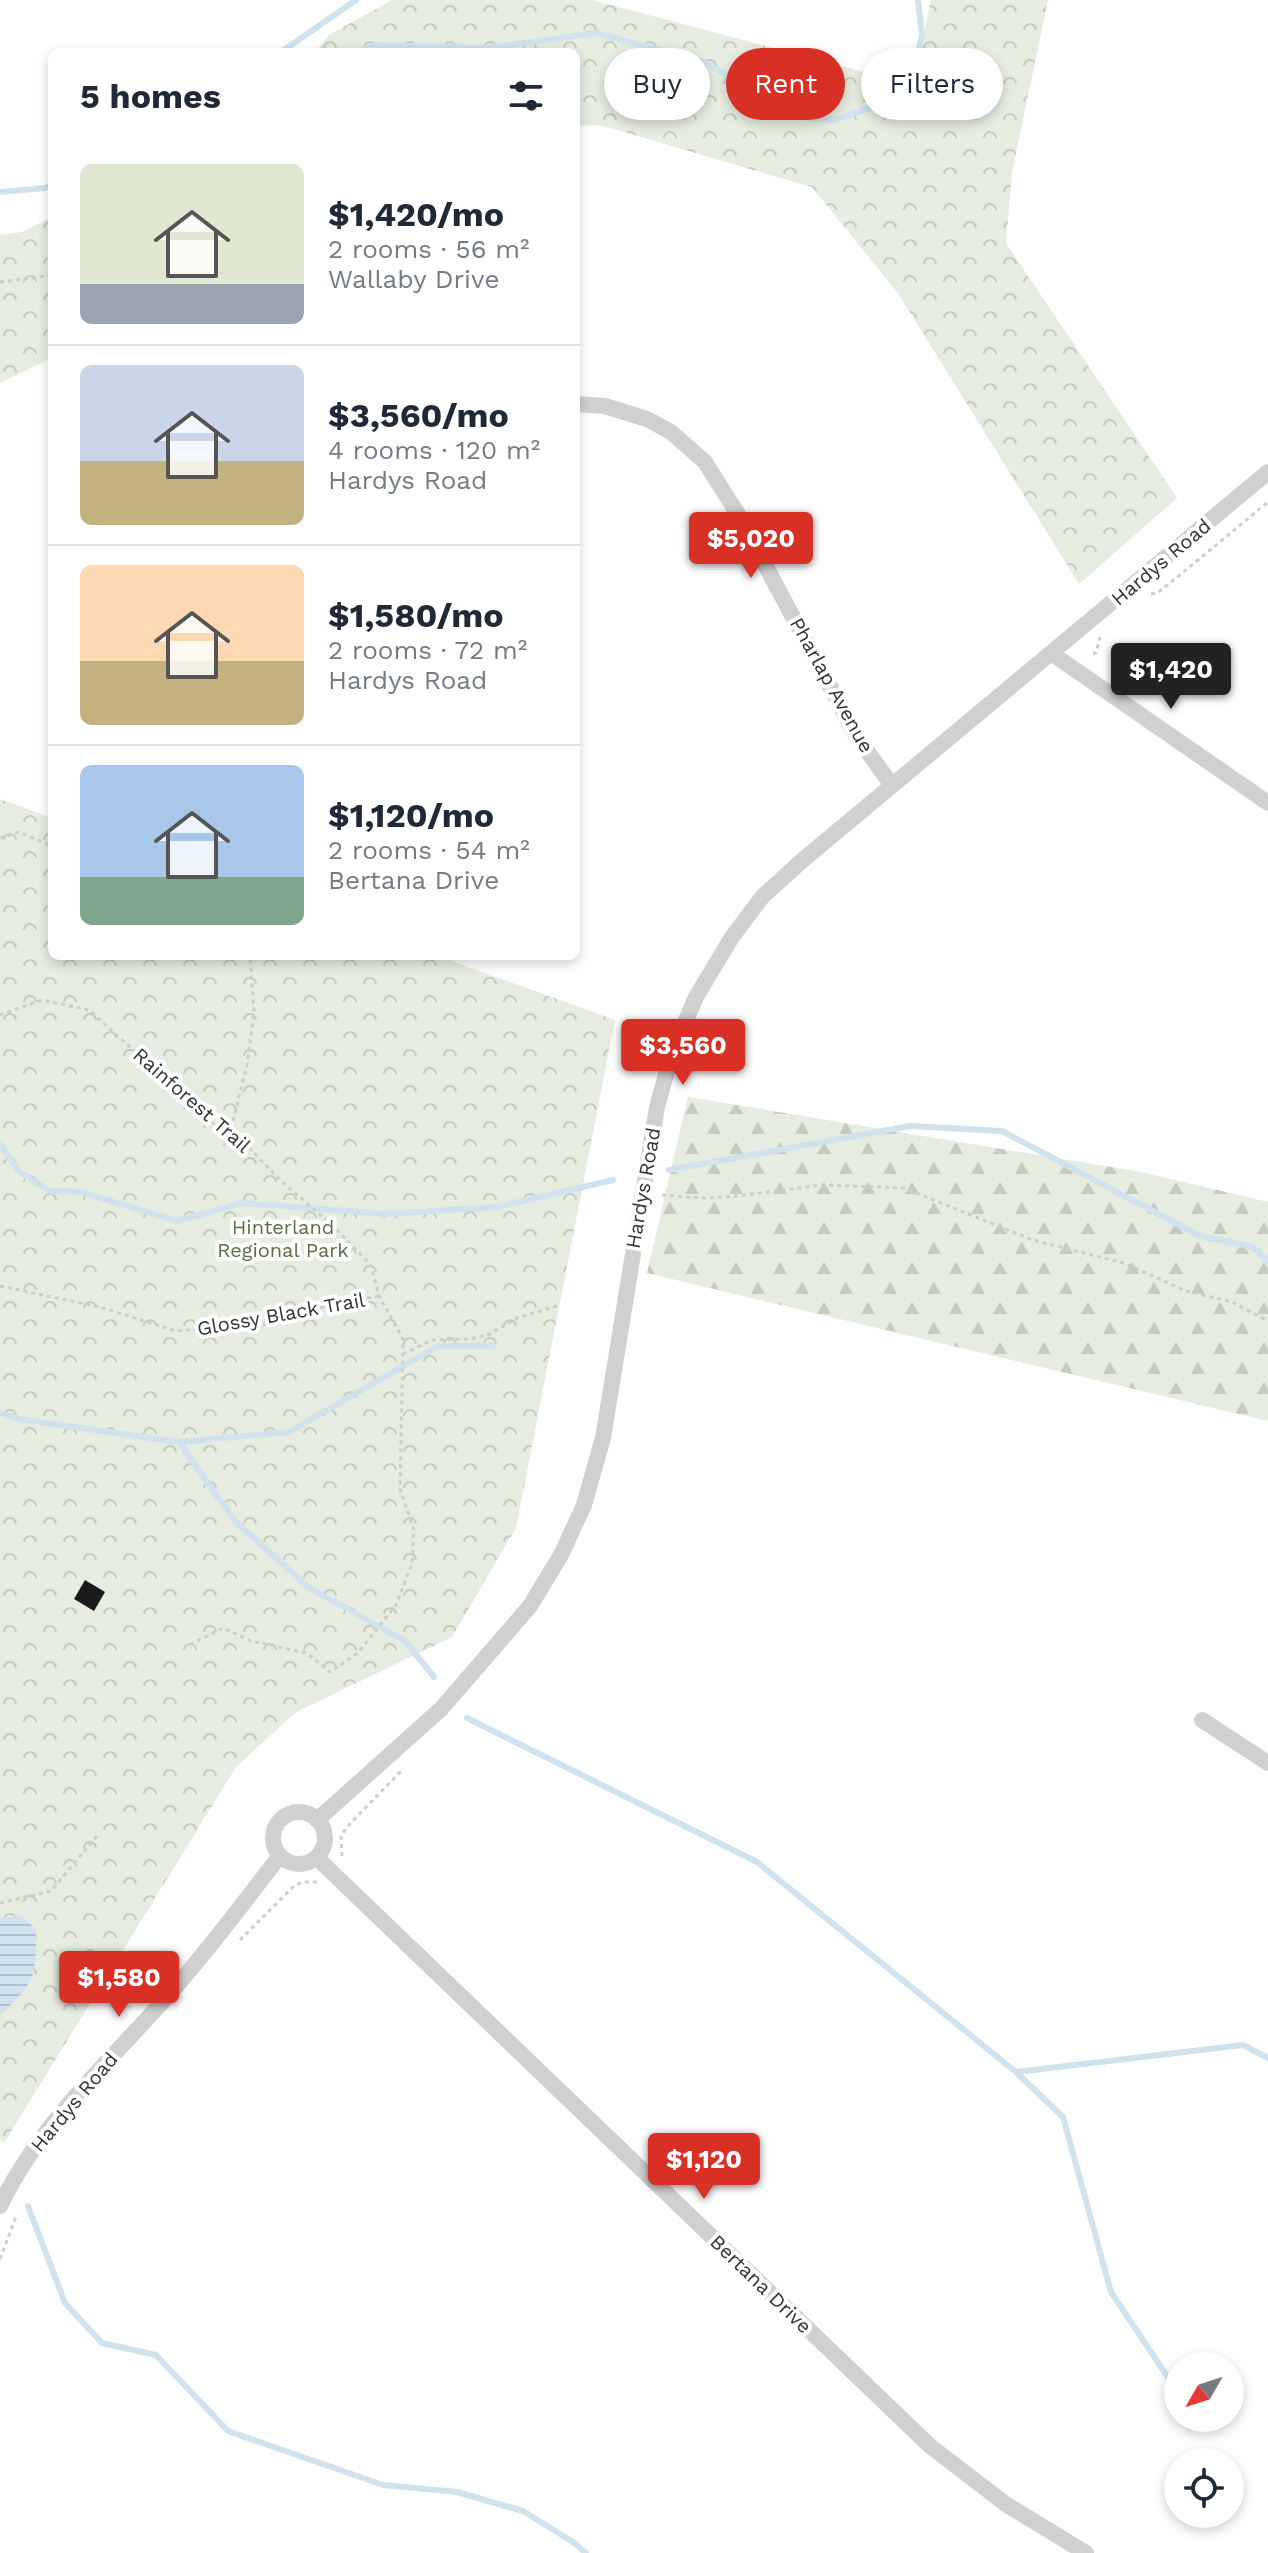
<!DOCTYPE html>
<meta charset="utf-8">
<style>
:root{--surface:#fff;--page:#f6f6f7;--text:#1f2937;--muted:#747a83;--line:#e0e1e3;--accent:#d93025}
body{margin:0;font-family:"Work Sans",sans-serif;background:var(--page);color:var(--text);height:100vh;display:flex;flex-direction:column;font-size:30px;white-space:nowrap}
*{box-sizing:border-box;margin:0}
p{font-size:26px;color:var(--muted)}
.icon{flex:none;width:44px;height:44px;fill:none;stroke:currentColor;stroke-width:2;stroke-linecap:round;stroke-linejoin:round}
.map{position:relative;flex:1;overflow:hidden}
.sheet{position:absolute;left:48px;top:48px;width:532px;height:912px;display:flex;flex-direction:column;background:var(--surface);border-radius:12px;box-shadow:0 4px 12px #0003}
.sheet>*{flex:none}
.banner{position:absolute;left:604px;top:48px;width:544px;height:72px;display:flex;gap:16px}
.needle{width:52px;rotate:231deg}
.controls{position:absolute;left:1164px;top:2352px;display:grid;gap:16px}
.controls a{display:grid;place-items:center;width:80px;height:80px;border-radius:50%;background:var(--surface);box-shadow:0 4px 12px #0003;font-size:40px}
.price{position:absolute;translate:-50% -68px;padding:0 18px;border-radius:8px;background:var(--accent);color:#fff;font-size:26px;line-height:52px;filter:drop-shadow(0 2px 4px #0008)}
.price::after{content:'';position:absolute;left:50%;top:48px;width:24px;height:18px;margin-left:-12px;background:inherit;clip-path:polygon(0 0,100% 0,50% 100%)}
.price.on{background:#222;color:#fff}
ul{padding:0;list-style:none}
li{display:flex;align-items:center;gap:24px;height:200px;padding:0 32px}
li+li{border-top:2px solid var(--line)}
li span{display:grid;place-items:center;flex:none;width:224px;height:160px;border-radius:12px;color:#555}
li>.icon{margin-inline-start:auto}
span .icon{width:96px;height:96px;fill:#fffc;stroke-width:1}
li b{font-size:34px}
h2{display:flex;justify-content:space-between;align-items:center;height:96px;padding:0 32px;font-size:34px}
.pill{padding:0 28px;border-radius:36px;background:var(--surface);box-shadow:0 4px 12px #0003;font-size:28px;line-height:72px}
.pill.on{background:var(--accent);color:#fff}
.map>svg:first-child{display:block}
.forest{fill:url(#forest-firs)}
.park{fill:url(#park-crowns)}
.water{fill:url(#water-rules)}
.lines{fill:none;stroke-linecap:round;stroke-linejoin:round}
.stream{stroke:#cfe2ee;stroke-width:6}
.building{fill:#1a1a1a}
.path{stroke:#cdcdcd;stroke-width:3;stroke-dasharray:4 4;stroke-linecap:butt}
.street{stroke:#d0d0d0;stroke-width:16}
.labels{text-anchor:middle;dominant-baseline:central;stroke-width:8;stroke-linejoin:round;paint-order:stroke}
.street-label{font-size:20px;fill:#333;stroke:#fff}
.park-label{font-size:20px;fill:#56703f;stroke:#fff}
</style>
<div class="map">
<svg width="1268" height="2553" viewBox="0 0 1268 2553">
<defs>
<pattern id="forest-firs" width="22" height="20" patternUnits="userSpaceOnUse" patternTransform="scale(2)"><rect width="22" height="20" fill="#e6ecdf"/><path d="M5 1l3.5 6h-7zM16 11l3.5 6h-7z" fill="#c6cbc0"/></pattern>
<pattern id="park-crowns" width="20" height="18" patternUnits="userSpaceOnUse" patternTransform="scale(2)"><rect width="20" height="18" fill="#e6ecdf"/><path d="M2 6a3 3 0 1 1 6 0M12 15a3 3 0 1 1 6 0" fill="none" stroke="#c6cbc0"/></pattern>
<pattern id="water-rules" width="6" height="5" patternUnits="userSpaceOnUse" patternTransform="scale(2)"><rect width="6" height="5" fill="#cfe2ee"/><path d="M0 2.5h6" fill="none" stroke="#b2c2cd"/></pattern>
</defs>
<rect width="100%" height="100%" fill="#fff"/>
<polygon class="forest" points="688,1097 1141,1172 1268,1202 1268,1421 647,1273"/>
<g class="park">
<polygon points="392,0 592,0 913,85 931,0 1048,0 1012,172 1006,243 1177,498 1079,584 898,293 812,187 600,125 576,126 576,52 315,52 329,35"/>
<polygon points="52,217 52,358 0,383 0,235 22,232"/>
<polygon points="0,799 52,818 52,956 438,956 615,1020 516,1528 452,1637 296,1712 236,1767 4,2143 0,2139"/>
</g>
<path class="water" d="M20,1916L36,1929C36,1977 36,1981 0,2015V1918Z"/>
<g class="lines">
<g class="stream">
<polyline points="281,52 356,0"/>
<polyline points="357,52 375,45 488,48 596,33 707,63 790,116 835,120 876,106 911,83 922,35 918,0"/>
<polyline points="0,192 45,188 52,184"/>
<polyline points="0,1144 19,1172 50,1191 81,1192 177,1221 242,1203 386,1214 498,1207 613,1180"/>
<polyline points="669,1170 910,1126 1002,1131 1200,1236 1253,1247 1268,1261"/>
<polyline points="0,1413 19,1419 179,1442 289,1432 438,1346 493,1346"/>
<polyline points="179,1442 234,1520 308,1587 405,1641 434,1677"/>
<polyline points="467,1718 757,1862 1016,2072 1063,2117 1111,2292 1173,2385 1178,2398"/>
<polyline points="1016,2072 1243,2045 1268,2058"/>
<polyline points="28,2206 65,2303 102,2343 156,2355 228,2431 383,2485 457,2492 523,2511 573,2542 586,2553"/>
<polyline points="1186,2418 1190,2427"/>
</g>
</g>
<polygon class="building" points="85,1580 105,1592 94,1611 74,1599"/>
<g class="lines">
<g class="path">
<polyline points="0,282 52,275"/>
<polyline points="1151,594 1157,593 1169,584 1268,502"/>
<polyline points="1093,654 1096,653 1100,637"/>
<polyline points="0,838 19,832 52,846"/>
<polyline points="0,1015 42,1000 89,1010 149,1064 231,1129 279,1179 332,1225 371,1265 379,1296 403,1339 400,1489 414,1530 412,1564 396,1605 358,1653 330,1672 307,1653 251,1641 223,1628 189,1645"/>
<polyline points="231,1129 247,1065 254,1011 250,956"/>
<polyline points="662,1195 704,1198 737,1196 822,1185 904,1188 1033,1240 1124,1263 1186,1291 1232,1302 1268,1321"/>
<polyline points="0,1286 100,1307 176,1331 224,1327 379,1296"/>
<polyline points="403,1354 432,1340 470,1339 488,1335 517,1318 560,1305"/>
<polyline points="342,1856 341,1836 347,1827 401,1771"/>
<polyline points="0,1903 51,1891 97,1836"/>
<polyline points="240,1940 294,1886 302,1882 317,1882"/>
<polyline points="0,2259 17,2214"/>
</g>
<g class="street">
<polyline points="576,404 605,406 647,419 671,432 705,462 739,516 857,737 891,784"/>
<polyline points="1051,653 1268,803"/>
<polyline points="1202,1720 1268,1763"/>
<circle cx="299" cy="1838" r="26"/>
<polyline points="317,1820 441,1709 530,1606 561,1555 584,1505 603,1438 657,1107 672,1053 696,997 732,937 763,896 804,859 1268,472"/>
<polyline points="317,1858 930,2446 1007,2505 1086,2553"/>
<path d="M0,2206C40,2122 112,2060 172,1991C210,1948 244,1902 279,1857"/>
</g>
</g>
<g class="labels">
<g class="street-label">
<text transform="translate(1161 562) rotate(-40)">Hardys Road</text>
<text transform="translate(832 685) rotate(61)">Pharlap Avenue</text>
<text transform="translate(192 1100) rotate(41)">Rainforest Trail</text>
<text transform="translate(643 1188) rotate(-80)">Hardys Road</text>
<text transform="translate(281 1314) rotate(-10)">Glossy Black Trail</text>
<text transform="translate(74 2102) rotate(-50)">Hardys Road</text>
<text transform="translate(761 2284) rotate(44)">Bertana Drive</text>
</g>
<g class="park-label">
<text x="283" y="1227">Hinterland<tspan x="283" dy="23">Regional Park</tspan></text>
</g>
</g>
</svg>
<div class="controls">
<a><svg class="needle" viewBox="-14 -14 28 28"><path d="M0-13l5 13h-10z" fill="#e53935"/><path d="M0 13l5-13h-10z" fill="#747a83"/></svg></a>
<a><svg class="icon" aria-label="locate" viewBox="0 0 24 24"><circle cx="12" cy="12" r="6"/><path d="M12 2v4M12 18v4M2 12h4M18 12h4"/></svg></a>
</div>
<b class="price" style="left:751px;top:580px">$5,020</b>
<b class="price on" style="left:1171px;top:711px">$1,420</b>
<b class="price" style="left:683px;top:1087px">$3,560</b>
<b class="price" style="left:119px;top:2019px">$1,580</b>
<b class="price" style="left:704px;top:2201px">$1,120</b>
<div class="banner">
<a class="pill">Buy</a>
<a class="pill on">Rent</a>
<a class="pill">Filters</a>
</div>
<section class="sheet">
<h2>5 homes<svg class="icon" aria-label="filters" viewBox="0 0 24 24"><path d="M4 7h16M4 17h16"/><circle cx="9" cy="7" r="2"/><circle cx="15" cy="17" r="2"/></svg></h2>
<ul>
<li><span style="background:linear-gradient(#dfe7d0 75%,#9aa5b1 0)"><svg class="icon" aria-label="home" viewBox="0 0 24 24"><path d="M3 11l9-7 9 7M6 9v11h12V9"/></svg></span><div><b>$1,420/mo</b><p>2 rooms · 56 m²</p><p>Wallaby Drive</p></div></li>
<li><span style="background:linear-gradient(#c9d6e8 60%,#c2b280 0)"><svg class="icon" aria-label="home" viewBox="0 0 24 24"><path d="M3 11l9-7 9 7M6 9v11h12V9"/></svg></span><div><b>$3,560/mo</b><p>4 rooms · 120 m²</p><p>Hardys Road</p></div></li>
<li><span style="background:linear-gradient(#ffd9b3 60%,#c2b280 0)"><svg class="icon" aria-label="home" viewBox="0 0 24 24"><path d="M3 11l9-7 9 7M6 9v11h12V9"/></svg></span><div><b>$1,580/mo</b><p>2 rooms · 72 m²</p><p>Hardys Road</p></div></li>
<li><span style="background:linear-gradient(#a9c7e8 70%,#7fa58c 0)"><svg class="icon" aria-label="home" viewBox="0 0 24 24"><path d="M3 11l9-7 9 7M6 9v11h12V9"/></svg></span><div><b>$1,120/mo</b><p>2 rooms · 54 m²</p><p>Bertana Drive</p></div></li>
</ul>
</section>
</div>
